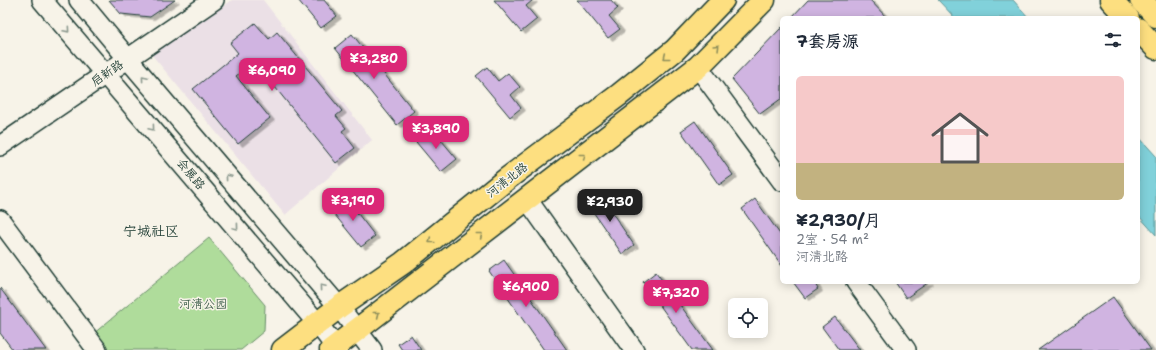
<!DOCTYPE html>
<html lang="zh">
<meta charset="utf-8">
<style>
:root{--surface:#fff;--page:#f6f6f7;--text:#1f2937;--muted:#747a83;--line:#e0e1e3;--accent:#db2777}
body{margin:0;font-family:"Shantell Sans","LXGW WenKai TC",sans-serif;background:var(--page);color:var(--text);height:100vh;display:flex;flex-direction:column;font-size:15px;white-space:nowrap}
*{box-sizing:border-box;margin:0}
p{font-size:13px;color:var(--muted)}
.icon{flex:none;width:22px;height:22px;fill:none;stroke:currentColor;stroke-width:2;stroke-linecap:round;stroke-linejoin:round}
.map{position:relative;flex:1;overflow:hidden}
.details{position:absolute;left:780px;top:16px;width:360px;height:268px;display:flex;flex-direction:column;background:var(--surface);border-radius:6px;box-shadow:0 2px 10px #0003}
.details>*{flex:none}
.controls{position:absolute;left:728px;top:298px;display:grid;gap:8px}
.controls a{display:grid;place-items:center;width:40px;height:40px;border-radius:6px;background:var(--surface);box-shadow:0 2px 10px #0003;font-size:20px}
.price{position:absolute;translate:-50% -34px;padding:0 9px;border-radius:8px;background:var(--accent);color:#fff;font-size:13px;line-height:26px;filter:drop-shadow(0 1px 2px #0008)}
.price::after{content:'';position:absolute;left:50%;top:24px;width:12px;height:9px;margin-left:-6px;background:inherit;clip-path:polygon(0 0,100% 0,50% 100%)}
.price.on{background:#222;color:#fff}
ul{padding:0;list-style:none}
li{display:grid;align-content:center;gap:8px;height:212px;padding:0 16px}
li+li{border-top:1px solid var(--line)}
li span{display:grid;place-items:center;height:124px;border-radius:6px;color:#555}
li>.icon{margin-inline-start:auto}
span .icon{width:72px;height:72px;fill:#fffc;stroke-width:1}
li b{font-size:17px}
h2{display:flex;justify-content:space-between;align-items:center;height:48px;padding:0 16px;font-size:17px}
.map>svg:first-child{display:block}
.built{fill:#ebe0e6}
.green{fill:#afdc9b;stroke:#678c68}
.water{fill:#81d1da;stroke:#5a9698}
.building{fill:#d0b4e1;stroke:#1f3d34;filter:url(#shadow)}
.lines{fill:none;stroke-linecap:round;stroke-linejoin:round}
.minor-casing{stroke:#1f3d34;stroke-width:22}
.major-casing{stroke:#1f3d34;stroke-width:25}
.minor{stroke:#f7f3e8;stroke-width:19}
.major{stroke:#fddf80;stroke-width:22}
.oneway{stroke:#8b988e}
.oneway2{stroke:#8e8e5a}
.labels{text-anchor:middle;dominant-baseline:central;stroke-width:3;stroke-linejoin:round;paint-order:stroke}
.street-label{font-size:12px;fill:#1f3d34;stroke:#f7f3e8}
.park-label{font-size:12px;fill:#3c5d49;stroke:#f7f3e8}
.quarter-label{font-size:14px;fill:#1f3d34;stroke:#f7f3e8}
</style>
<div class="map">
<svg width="1156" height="350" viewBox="0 0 1156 350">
<defs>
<filter id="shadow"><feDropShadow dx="4.5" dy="2.5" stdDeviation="0" flood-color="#0004"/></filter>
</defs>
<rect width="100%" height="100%" fill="#f7f3e8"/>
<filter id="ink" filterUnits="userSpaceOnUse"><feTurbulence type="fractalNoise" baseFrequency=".025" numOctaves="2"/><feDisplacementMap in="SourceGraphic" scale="8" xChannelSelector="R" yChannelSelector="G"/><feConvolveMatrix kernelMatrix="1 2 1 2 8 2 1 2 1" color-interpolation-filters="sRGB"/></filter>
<g filter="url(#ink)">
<polygon class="built" points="232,0 263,0 372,140 285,215 152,55"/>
<polygon class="green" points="209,238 265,305 264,331 241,350 106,350 93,334"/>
<g class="water">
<polygon points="938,0 1013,0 1029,18 955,18"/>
<polygon points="1138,136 1156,156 1156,235 1138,215"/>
</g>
<g class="building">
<polygon points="109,0 175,0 150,17 121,14"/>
<polygon points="298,0 324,0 337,16 321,28"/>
<polygon points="494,0 533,0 526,6 537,19 521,32"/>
<polygon points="577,0 611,0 618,8 609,16 620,29 608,38"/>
<polygon points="808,0 870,0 887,18 791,18"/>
<polygon points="255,23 269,39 277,32 342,111 336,116 346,128 342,131 355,148 336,163 254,61 236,76 270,118 238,144 193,89 238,53 230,43"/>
<polygon points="782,27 782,98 760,114 732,79"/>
<polygon points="352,34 414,111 397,125 335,48"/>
<polygon points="487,67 498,81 508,73 520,87 511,95 521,108 510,117 476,76"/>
<polygon points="695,121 733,175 719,185 681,131"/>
<polygon points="432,129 457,159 441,172 416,142"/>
<polygon points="598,192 634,245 622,254 585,200"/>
<polygon points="345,197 375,236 361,247 330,209"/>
<polygon points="755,199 782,237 782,266 742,209"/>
<polygon points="504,260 567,350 544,350 489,271"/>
<polygon points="656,272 713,350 692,350 643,282"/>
<polygon points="793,282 814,282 818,289 805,298"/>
<polygon points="895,282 929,282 906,298"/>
<polygon points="0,288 46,350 13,350 0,333"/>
<polygon points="1113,297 1151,350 1038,350"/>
<polygon points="835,317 860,350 839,350 822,327"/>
<polygon points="411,335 421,350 402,350 398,344"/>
</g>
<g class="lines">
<g class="minor-casing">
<g id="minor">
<polyline points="42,0 318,324 338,350"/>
<polyline points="79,0 128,59 339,307 372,350"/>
<polyline points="698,67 782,181"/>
<polyline points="0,146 214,0"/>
<polyline points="527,199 634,350"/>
<polyline points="0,220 97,350"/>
<polyline points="856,282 906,350"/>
</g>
</g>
<g class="major-casing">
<g id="major">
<polyline points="1111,0 1128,18"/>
<polyline points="1141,0 1156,16"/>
<polyline points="1138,29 1156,48"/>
<polyline points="283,350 339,307 403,263 508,178 619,95 675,50 723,0"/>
<polyline points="331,350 698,67 764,0"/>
</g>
</g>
<use href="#minor" class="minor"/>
<use href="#major" class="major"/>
</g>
<defs><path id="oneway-chevron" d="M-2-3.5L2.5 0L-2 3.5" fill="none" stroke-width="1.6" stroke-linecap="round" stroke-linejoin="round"/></defs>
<g class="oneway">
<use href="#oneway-chevron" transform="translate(67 30) rotate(49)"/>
<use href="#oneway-chevron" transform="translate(144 78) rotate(-130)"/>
<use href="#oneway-chevron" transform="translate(152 128) rotate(50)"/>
<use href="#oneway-chevron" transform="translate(228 177) rotate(-130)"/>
<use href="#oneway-chevron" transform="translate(236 227) rotate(50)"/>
<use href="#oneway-chevron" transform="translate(322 287) rotate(-130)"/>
</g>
<g class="oneway2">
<use href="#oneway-chevron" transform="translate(717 47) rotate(-45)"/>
<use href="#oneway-chevron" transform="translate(666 57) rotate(141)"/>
<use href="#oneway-chevron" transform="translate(583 156) rotate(-38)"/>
<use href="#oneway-chevron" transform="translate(480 235) rotate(-38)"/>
<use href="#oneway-chevron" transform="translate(431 241) rotate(141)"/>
<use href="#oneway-chevron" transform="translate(377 314) rotate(-38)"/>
</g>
</g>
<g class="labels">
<g class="street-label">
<text transform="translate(107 73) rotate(-34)">启新路</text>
<text transform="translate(191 174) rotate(50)">会展路</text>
<text transform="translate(507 180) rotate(-38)">河清北路</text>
</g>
<g class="park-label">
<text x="203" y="304">河清公园</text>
</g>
<g class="quarter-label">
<text x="151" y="231">宁城社区</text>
</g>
</g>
</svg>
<div class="controls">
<a><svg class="icon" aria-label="locate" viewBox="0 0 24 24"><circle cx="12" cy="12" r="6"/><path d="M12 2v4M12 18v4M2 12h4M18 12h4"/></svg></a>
</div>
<b class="price" style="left:374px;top:80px">¥3,280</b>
<b class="price" style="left:272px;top:92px">¥6,090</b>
<b class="price" style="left:436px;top:150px">¥3,890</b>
<b class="price" style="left:353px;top:222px">¥3,190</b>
<b class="price on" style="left:610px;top:223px">¥2,930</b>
<b class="price" style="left:526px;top:308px">¥6,900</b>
<b class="price" style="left:676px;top:314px">¥7,320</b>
<section class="details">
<h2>7套房源<svg class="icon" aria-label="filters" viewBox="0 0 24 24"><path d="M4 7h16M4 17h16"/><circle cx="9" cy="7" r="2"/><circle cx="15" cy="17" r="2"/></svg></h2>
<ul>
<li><span style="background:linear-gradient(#f6c9c9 70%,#c2b280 0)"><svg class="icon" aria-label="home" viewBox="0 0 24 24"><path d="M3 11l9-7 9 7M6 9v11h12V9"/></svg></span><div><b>¥2,930/月</b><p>2室 · 54 m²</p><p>河清北路</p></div></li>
</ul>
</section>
</div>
